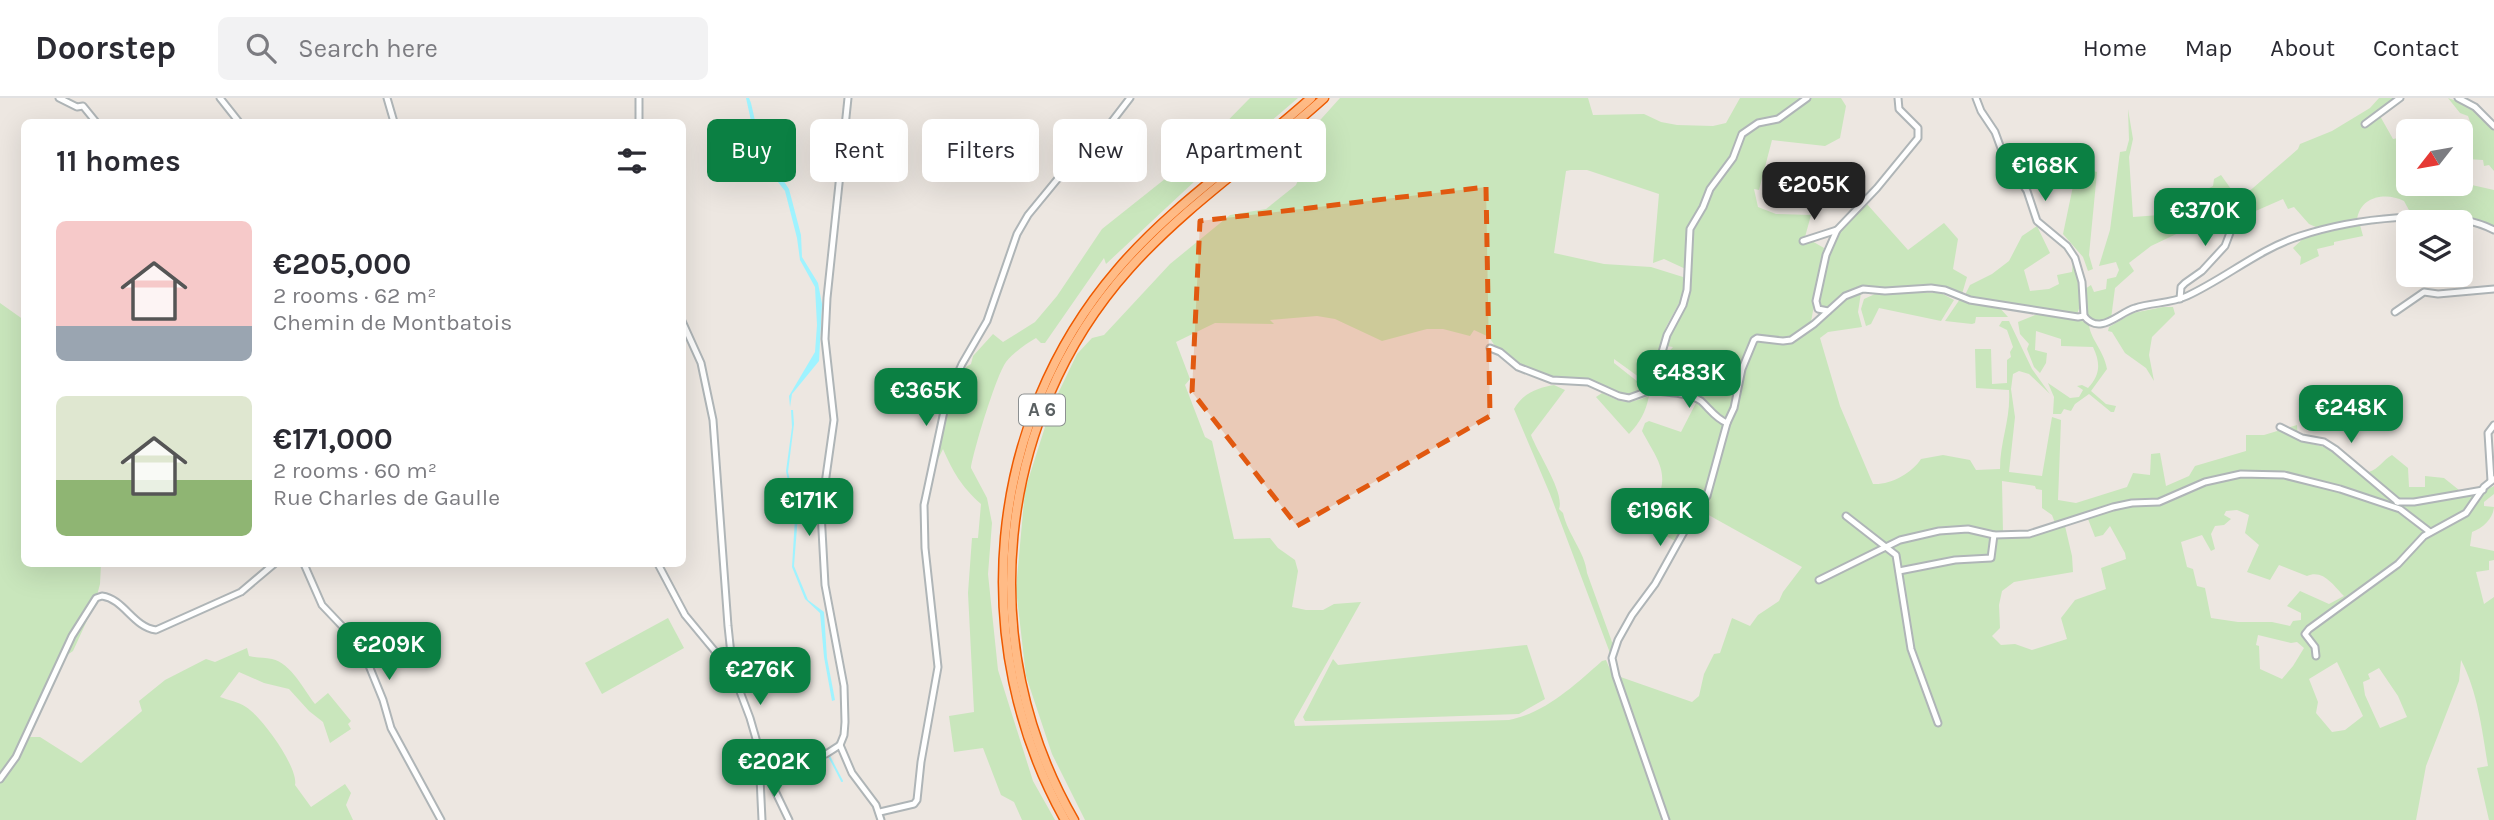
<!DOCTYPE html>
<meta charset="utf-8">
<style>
:root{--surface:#fff;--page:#f2f2f3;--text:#2b2b33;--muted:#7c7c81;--line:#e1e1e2;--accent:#0b8043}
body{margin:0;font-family:Karla,sans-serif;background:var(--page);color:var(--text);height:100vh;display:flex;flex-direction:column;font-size:26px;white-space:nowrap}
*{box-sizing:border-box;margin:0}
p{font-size:23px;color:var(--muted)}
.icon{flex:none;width:38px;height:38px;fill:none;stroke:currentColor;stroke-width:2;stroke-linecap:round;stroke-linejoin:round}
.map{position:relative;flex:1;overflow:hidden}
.side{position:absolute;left:21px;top:21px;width:665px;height:448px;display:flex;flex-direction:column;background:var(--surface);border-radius:10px;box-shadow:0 7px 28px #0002}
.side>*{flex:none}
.top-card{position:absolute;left:707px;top:21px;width:665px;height:63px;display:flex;gap:14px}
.needle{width:46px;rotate:239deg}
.buttons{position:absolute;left:2396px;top:21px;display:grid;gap:14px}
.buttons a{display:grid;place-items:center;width:77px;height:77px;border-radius:10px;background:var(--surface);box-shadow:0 7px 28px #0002;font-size:35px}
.price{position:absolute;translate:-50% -60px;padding:0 16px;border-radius:14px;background:var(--accent);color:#fff;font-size:23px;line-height:46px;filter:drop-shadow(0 2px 4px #0008)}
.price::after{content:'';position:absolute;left:50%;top:42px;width:21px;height:16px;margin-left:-10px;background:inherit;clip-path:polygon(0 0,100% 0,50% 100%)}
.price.selected{background:#222;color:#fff}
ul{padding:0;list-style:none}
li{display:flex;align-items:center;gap:21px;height:175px;padding:0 35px}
li span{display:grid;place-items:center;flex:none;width:196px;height:140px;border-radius:10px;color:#555}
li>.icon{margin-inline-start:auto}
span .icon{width:84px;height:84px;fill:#fffc;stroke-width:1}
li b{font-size:30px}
h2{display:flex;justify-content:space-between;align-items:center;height:84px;padding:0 35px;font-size:30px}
.pill{padding:0 24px;border-radius:10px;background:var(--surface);box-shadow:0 7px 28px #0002;font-size:24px;line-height:63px}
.pill.selected{background:var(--accent);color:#fff}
header{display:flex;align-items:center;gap:42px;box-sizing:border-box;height:98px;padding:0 35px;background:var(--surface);border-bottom:2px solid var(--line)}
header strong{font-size:33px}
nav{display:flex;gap:38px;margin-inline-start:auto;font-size:24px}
.search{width:490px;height:63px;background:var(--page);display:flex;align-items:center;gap:18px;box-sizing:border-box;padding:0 24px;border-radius:10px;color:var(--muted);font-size:26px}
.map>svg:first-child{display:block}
.green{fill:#c9e6bc;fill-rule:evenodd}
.water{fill:#9ff3ff}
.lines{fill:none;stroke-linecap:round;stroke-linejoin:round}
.stream{stroke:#9ff3ff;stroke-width:2}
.minor-casing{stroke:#afb5b7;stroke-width:9}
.highway-casing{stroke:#ee5a00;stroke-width:11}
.minor{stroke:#fff;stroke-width:5}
.highway{stroke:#ffbb86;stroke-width:8}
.marked{fill:#e15910;fill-opacity:0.2;stroke:#e15910;stroke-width:5;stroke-dasharray:14 9;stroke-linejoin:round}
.labels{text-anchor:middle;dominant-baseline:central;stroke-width:6;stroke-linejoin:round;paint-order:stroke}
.shield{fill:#fff;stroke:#8c9091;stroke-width:2}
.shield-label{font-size:19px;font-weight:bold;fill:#5a6062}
</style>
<header>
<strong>Doorstep</strong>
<div class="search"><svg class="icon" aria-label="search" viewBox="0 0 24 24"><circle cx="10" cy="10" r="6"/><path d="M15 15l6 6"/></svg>Search here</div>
<nav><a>Home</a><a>Map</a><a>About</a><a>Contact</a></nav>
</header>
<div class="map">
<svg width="2494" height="722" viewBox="0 0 2494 722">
<rect width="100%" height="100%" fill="#ede7e1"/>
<g class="green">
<path d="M1250,0H1298L1213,73L1196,82L1106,166L1104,160L1045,245H1041L1036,240C1026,246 1014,254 1006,264C996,278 974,351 971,370L987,400L992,425L988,476L998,572L1033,683L1055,722H1022L1014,704L1001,697L983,650L954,654L949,618L974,614L968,495L972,440H978L981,406C961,388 953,374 943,351L937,363L933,362C939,337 947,277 971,266L973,258L993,236L1003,244L1035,224L1057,198L1102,131L1190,61Z"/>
<path d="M1340,0H1588L1593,17L1644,16L1661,24L1677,27L1713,28L1726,25L1740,0H1841L1846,8L1840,40L1825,48L1772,42L1759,92L1754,91L1758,109L1776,116L1811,117L1805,139L1824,150L1811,224L1819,225L1848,200L1861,195L1858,214L1862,229L1828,234L1820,240L1840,308L1873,386C1891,387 1912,375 1921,361L1943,357L1970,362L1976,372L2000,371C2000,343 2011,321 2009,292L1976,290L1975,251H1991L1992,286L2007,285V262L2011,259L2010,254L2013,249L2007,232L1999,228L2002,223H2009L2032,271L2050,296L2029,276L2019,273L2013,276L2011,291L2015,319L2009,374L2042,378L2052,319L2061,322L2058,402L2076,405L2127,389L2133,375L2150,377L2151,356L2160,355L2166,388L2189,378L2195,368L2246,353V337H2264L2297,327L2298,343C2310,346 2325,347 2336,355C2346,361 2356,377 2369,374C2379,371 2383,362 2392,357L2408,370L2409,389H2425V378L2444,380L2459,392L2488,391L2494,388V396L2484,404V408L2494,409C2493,421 2483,430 2472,434L2470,448L2494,453V462L2489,463V472L2476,474L2484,506L2494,499V722H2489L2477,670L2488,668C2482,632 2478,595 2461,562L2459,583L2426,668L2416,722H1085L1052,656L1026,578L1016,491L1025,392L1051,310L1077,256L1092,240L1104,237L1170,166L1230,117L1266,111L1296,87L1312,50L1313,30ZM1571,72H1587L1659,96L1653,165L1664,161L1690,173L1689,199L1666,248L1673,249L1664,259L1657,290L1699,299L1681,334L1649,323L1645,325L1642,333C1656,360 1671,374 1656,404L1650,402L1648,428L1675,443L1696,410L1802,469L1783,494L1779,503L1758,517L1750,528L1732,520L1720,555L1714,556L1704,576L1699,598L1692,604L1612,576L1606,562L1602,563C1575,587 1545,615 1509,622L1295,628L1294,623L1361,504L1334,506L1323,512H1306L1292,509L1298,473L1295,462L1278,450L1270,440L1234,441L1212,343L1205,339L1185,287L1190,281L1176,244L1215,225L1274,226L1270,222L1317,218L1335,221L1382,243L1427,231H1443L1470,238L1474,232L1489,239L1495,248L1518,266L1557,281L1588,282L1623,297L1636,296L1647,291L1614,265V261L1650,287L1666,229L1684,196L1683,179L1651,169L1604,166L1554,155L1566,73ZM2002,383L2035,388L2036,391L2042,392V410L2052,417L2055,425L2022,434L2003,435ZM2237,412L2249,417L2245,435L2259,447L2247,474L2270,482L2279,467L2307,478C2323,471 2333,487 2344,498L2329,506L2300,493L2287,508L2301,515V522L2293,523L2290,528L2272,524H2238L2211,520L2205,490L2197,488L2193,471L2187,469L2181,444L2202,437L2211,453L2215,451L2211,436L2215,428L2224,427L2231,421L2224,417L2226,413ZM2088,421L2095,439L2103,437L2110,428L2125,455L2126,461L2101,470L2106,491L2075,502L2061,520L2067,541L2032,552L2015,546L2001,547L1992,538L2000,530L1999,507L2002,493L2014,484L2073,474L2072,458L2065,428ZM2258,537L2291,545L2297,544L2304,550L2293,568L2282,581L2260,571L2259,548L2256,547ZM2337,564L2363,618L2345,632L2332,634L2316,615L2318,604L2309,581ZM2379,570L2398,598L2407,619L2380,630L2365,597L2363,584L2370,581L2368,576Z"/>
<path d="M2379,0H2400L2380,18L2393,41L2408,38V86H2460L2461,73L2463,85L2494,92V128L2473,121L2410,114L2404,103C2386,94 2360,98 2357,122L2318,130L2309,126L2294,109L2288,111L2283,101L2251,115L2246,96L2298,51L2300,46L2332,33L2370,10Z"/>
<polygon points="2448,0 2468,7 2494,32 2494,73 2489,67 2484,68 2483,62 2467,61 2473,32 2468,18 2460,15"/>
<path d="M2128,11L2133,41L2129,59L2133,119L2186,115L2199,101L2200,95L2213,88L2214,81L2221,77L2231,91L2187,118L2189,130L2151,148L2129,165L2134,173L2115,190L2111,221C2083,227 2086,214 2085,191L2091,187L2094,194L2106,191L2107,181L2116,179L2119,172L2116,164L2099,168L2110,132L2120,54L2126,53L2129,42Z"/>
<polygon points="2077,69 2097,74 2089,157 2093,171 2088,173 2083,159 2063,136"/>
<polygon points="1866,105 1908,152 1944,125 1958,141 1953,171 1967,179 1962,196 1928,186 1882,190 1868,189 1851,192 1828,211 1822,211 1819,200 1828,155 1839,134"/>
<polygon points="2360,127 2363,138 2334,144 2334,147 2317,151 2319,158 2300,167 2301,159 2293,150 2306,138"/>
<path d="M2037,128L2050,155L2024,172L2030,193L2049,191L2059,186L2057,177L2072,174L2073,162C2079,178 2085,199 2077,216L1966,198V195L1970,187L1992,176L2009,163L2022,138Z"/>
<polygon points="1909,194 1941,195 1954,202 1941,223 1879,210 1871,226 1866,228 1861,211 1864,201 1875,196"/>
<polygon points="1960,201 1998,208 2008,219 1976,219 1975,225 1972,226 1945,223"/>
<path d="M0,205L24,222V466H101L100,486L95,505L73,553L60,562L25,636L28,639H40L81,665L142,613L139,603L165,582L206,561L215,564L247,550L249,558C257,560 264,559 272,561C291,565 304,592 315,606L328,595L351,623L348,626L351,631L330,645L323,624L309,613L289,591L264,585L239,574L220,599C228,602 239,604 246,609C261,618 299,670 295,687L311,709L345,686L351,695L346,707L353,722H0Z"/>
<polygon points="2163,209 2173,209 2175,216 2152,239 2149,257 2154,283 2146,270 2125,255 2112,234 2108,233 2109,229 2133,215"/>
<path d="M2057,216L2089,225C2089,240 2104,252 2107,271L2091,293L2106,306L2116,308L2114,314H2111L2089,296L2075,306L2071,313L2064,311L2061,316H2053L2054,299L2048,285L2070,300L2079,299L2083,292L2077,288L2082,287L2088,290C2100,277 2101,266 2093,249L2061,248V241L2036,233L2035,252L2047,255L2046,265L2040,275L2034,269L2027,251L2029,246L2020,236L2018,224L2035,217Z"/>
<path d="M1554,287L1565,292L1531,337C1538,356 1565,395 1559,411L1563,415C1568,437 1585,454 1587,475L1612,544L1615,545L1610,555L1550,396L1514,311C1523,295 1537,290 1554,287Z"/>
<path d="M1602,295C1623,305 1626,307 1649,298C1646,313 1640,325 1629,336L1596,299Z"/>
<polygon points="668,520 684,550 602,596 585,565"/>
<polygon points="1527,547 1545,601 1519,616 1314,623 1305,623 1303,619 1333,561 1338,567"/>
</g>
<g class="water">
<polygon points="746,0 749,0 751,5 761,49 789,91 801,137 802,159 818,185 822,206 819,263 792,296 790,309 789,298 815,254 817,227 815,189 800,162 797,140 785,93 767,70 757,50"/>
<polygon points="791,312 793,312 794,326 788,374 798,417 794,468 808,502 824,514 827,560 835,602 832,603 824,559 820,515 805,501 792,469 795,420 786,373 792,329"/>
</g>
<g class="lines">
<polyline class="stream" points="829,658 842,683"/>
<g class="minor-casing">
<g id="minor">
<polyline points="59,0 77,9 83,8 96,24"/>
<polyline points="220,0 239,24"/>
<polyline points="387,0 394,24"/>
<polyline points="639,0 639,24"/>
<polyline points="1976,0 1981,13 1995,34 2002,53 2027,93 2037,123 2067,148 2075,160 2082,184 2084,218"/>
<polyline points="2458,0 2475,9 2494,28"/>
<polyline points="2365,26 2400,0"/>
<polyline points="1803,143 1837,132"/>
<polyline points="2180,201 2181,189 2185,185 2202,173 2225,148 2245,95"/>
<polyline points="1828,213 1818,211 1816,203 1826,157 1837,132 1877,90 1918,40 1918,30 1899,11 1898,0"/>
<polyline points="2395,214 2424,194 2438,196 2494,191"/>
<path d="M2084,218C2100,238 2118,215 2135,210C2152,204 2170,206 2187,198C2226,180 2259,151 2300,138C2348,122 2448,107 2494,132"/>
<polyline points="682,223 701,265 713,322 728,528 733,575 750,620 765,672 789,722"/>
<polyline points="1490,250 1500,254 1518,269 1552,282 1588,284 1619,298 1629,300 1651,292 1667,237 1683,207 1687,192 1690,131 1703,109 1710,91 1733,60 1742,36 1758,25 1778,21 1807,0"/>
<path d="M1651,292C1667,295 1688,294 1701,303C1710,311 1715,320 1727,325"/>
<polyline points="2280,329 2302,340 2324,344 2335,351 2398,404"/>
<polyline points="2491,383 2488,335 2494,327"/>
<polyline points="2397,404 2414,404 2483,392"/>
<polyline points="1846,418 1896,457 1911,551 1938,625"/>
<polyline points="304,466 322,507 361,548 383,602 391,630 441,722"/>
<polyline points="658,466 685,517 728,569 733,572"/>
<polyline points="1899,473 1955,462 1991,460 1994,437"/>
<polyline points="1819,482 1900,442 1939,433 1968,431 1994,437 2029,436 2113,409 2132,405 2159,404 2205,384 2241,376 2284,377 2340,391 2400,411 2430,434"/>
<polyline points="2316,558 2315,549 2305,536 2309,531 2398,466 2424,438 2466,415 2484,389 2494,381"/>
<polyline points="840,647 844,637 845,624 844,588 825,487 821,414 834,322 825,241 827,200 848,0"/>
<polyline points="840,647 852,675 876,707 881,722"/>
<polyline points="765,672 826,656 840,647"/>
<path d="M0,681L16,659L72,538L96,500L102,498C124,501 133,529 156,532L241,494L274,466"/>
<polyline points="880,714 914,706 917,702 921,664 938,569 925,450 924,407 947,299 962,266 987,223 1017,136 1028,117 1083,50 1110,26 1130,0"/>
<polyline points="762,722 760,680 765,672"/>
<polyline points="1666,722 1616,578 1612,560 1618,542 1632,517 1655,486 1690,423 1707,398 1727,325 1734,310 1742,271 1754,242 1757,240 1783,243 1791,242 1814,226 1845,198 1863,191 1885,193 1931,190 1945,192 1970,202 2078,219 2084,218"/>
</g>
</g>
<g class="highway-casing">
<g id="highway">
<path d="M1065,722C967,547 986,325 1117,172C1173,106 1247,58 1311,0"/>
<path d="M1074,722C973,548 995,321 1129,171C1187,106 1260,58 1324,0"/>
</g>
</g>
<use href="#minor" class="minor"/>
<use href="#highway" class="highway"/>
</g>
<path class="marked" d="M1486,89L1490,318L1297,428L1192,294L1200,123Z"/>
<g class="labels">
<rect class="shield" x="1019" y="296.5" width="46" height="31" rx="5"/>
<g class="shield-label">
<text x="1042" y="312">A 6</text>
</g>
</g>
</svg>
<div class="buttons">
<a><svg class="needle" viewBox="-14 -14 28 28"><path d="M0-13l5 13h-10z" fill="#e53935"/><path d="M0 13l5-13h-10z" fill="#7c7c81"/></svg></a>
<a><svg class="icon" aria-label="layers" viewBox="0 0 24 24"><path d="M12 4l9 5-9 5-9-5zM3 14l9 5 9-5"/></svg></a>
</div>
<b class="price" style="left:2045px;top:105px">€168K</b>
<b class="price selected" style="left:1814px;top:124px">€205K</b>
<b class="price" style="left:2205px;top:150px">€370K</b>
<b class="price" style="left:1689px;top:312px">€483K</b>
<b class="price" style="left:926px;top:330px">€365K</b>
<b class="price" style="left:2351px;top:347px">€248K</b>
<b class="price" style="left:809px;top:440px">€171K</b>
<b class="price" style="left:1660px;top:450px">€196K</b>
<b class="price" style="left:389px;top:584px">€209K</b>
<b class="price" style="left:760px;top:609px">€276K</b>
<b class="price" style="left:774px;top:701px">€202K</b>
<div class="top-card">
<a class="pill selected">Buy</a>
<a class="pill">Rent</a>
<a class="pill">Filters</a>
<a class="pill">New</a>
<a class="pill">Apartment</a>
</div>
<section class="side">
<h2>11 homes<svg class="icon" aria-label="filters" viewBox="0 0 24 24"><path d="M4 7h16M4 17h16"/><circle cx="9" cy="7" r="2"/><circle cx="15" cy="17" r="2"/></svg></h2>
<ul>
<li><span style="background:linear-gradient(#f6c9c9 75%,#9aa5b1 0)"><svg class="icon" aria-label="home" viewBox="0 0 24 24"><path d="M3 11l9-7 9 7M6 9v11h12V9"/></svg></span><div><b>€205,000</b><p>2 rooms · 62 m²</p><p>Chemin de Montbatois</p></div></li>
<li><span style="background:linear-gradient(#dfe7d0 60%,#8fb573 0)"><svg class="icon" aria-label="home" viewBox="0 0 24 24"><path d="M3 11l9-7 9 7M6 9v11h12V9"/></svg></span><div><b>€171,000</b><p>2 rooms · 60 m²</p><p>Rue Charles de Gaulle</p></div></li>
</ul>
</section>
</div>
